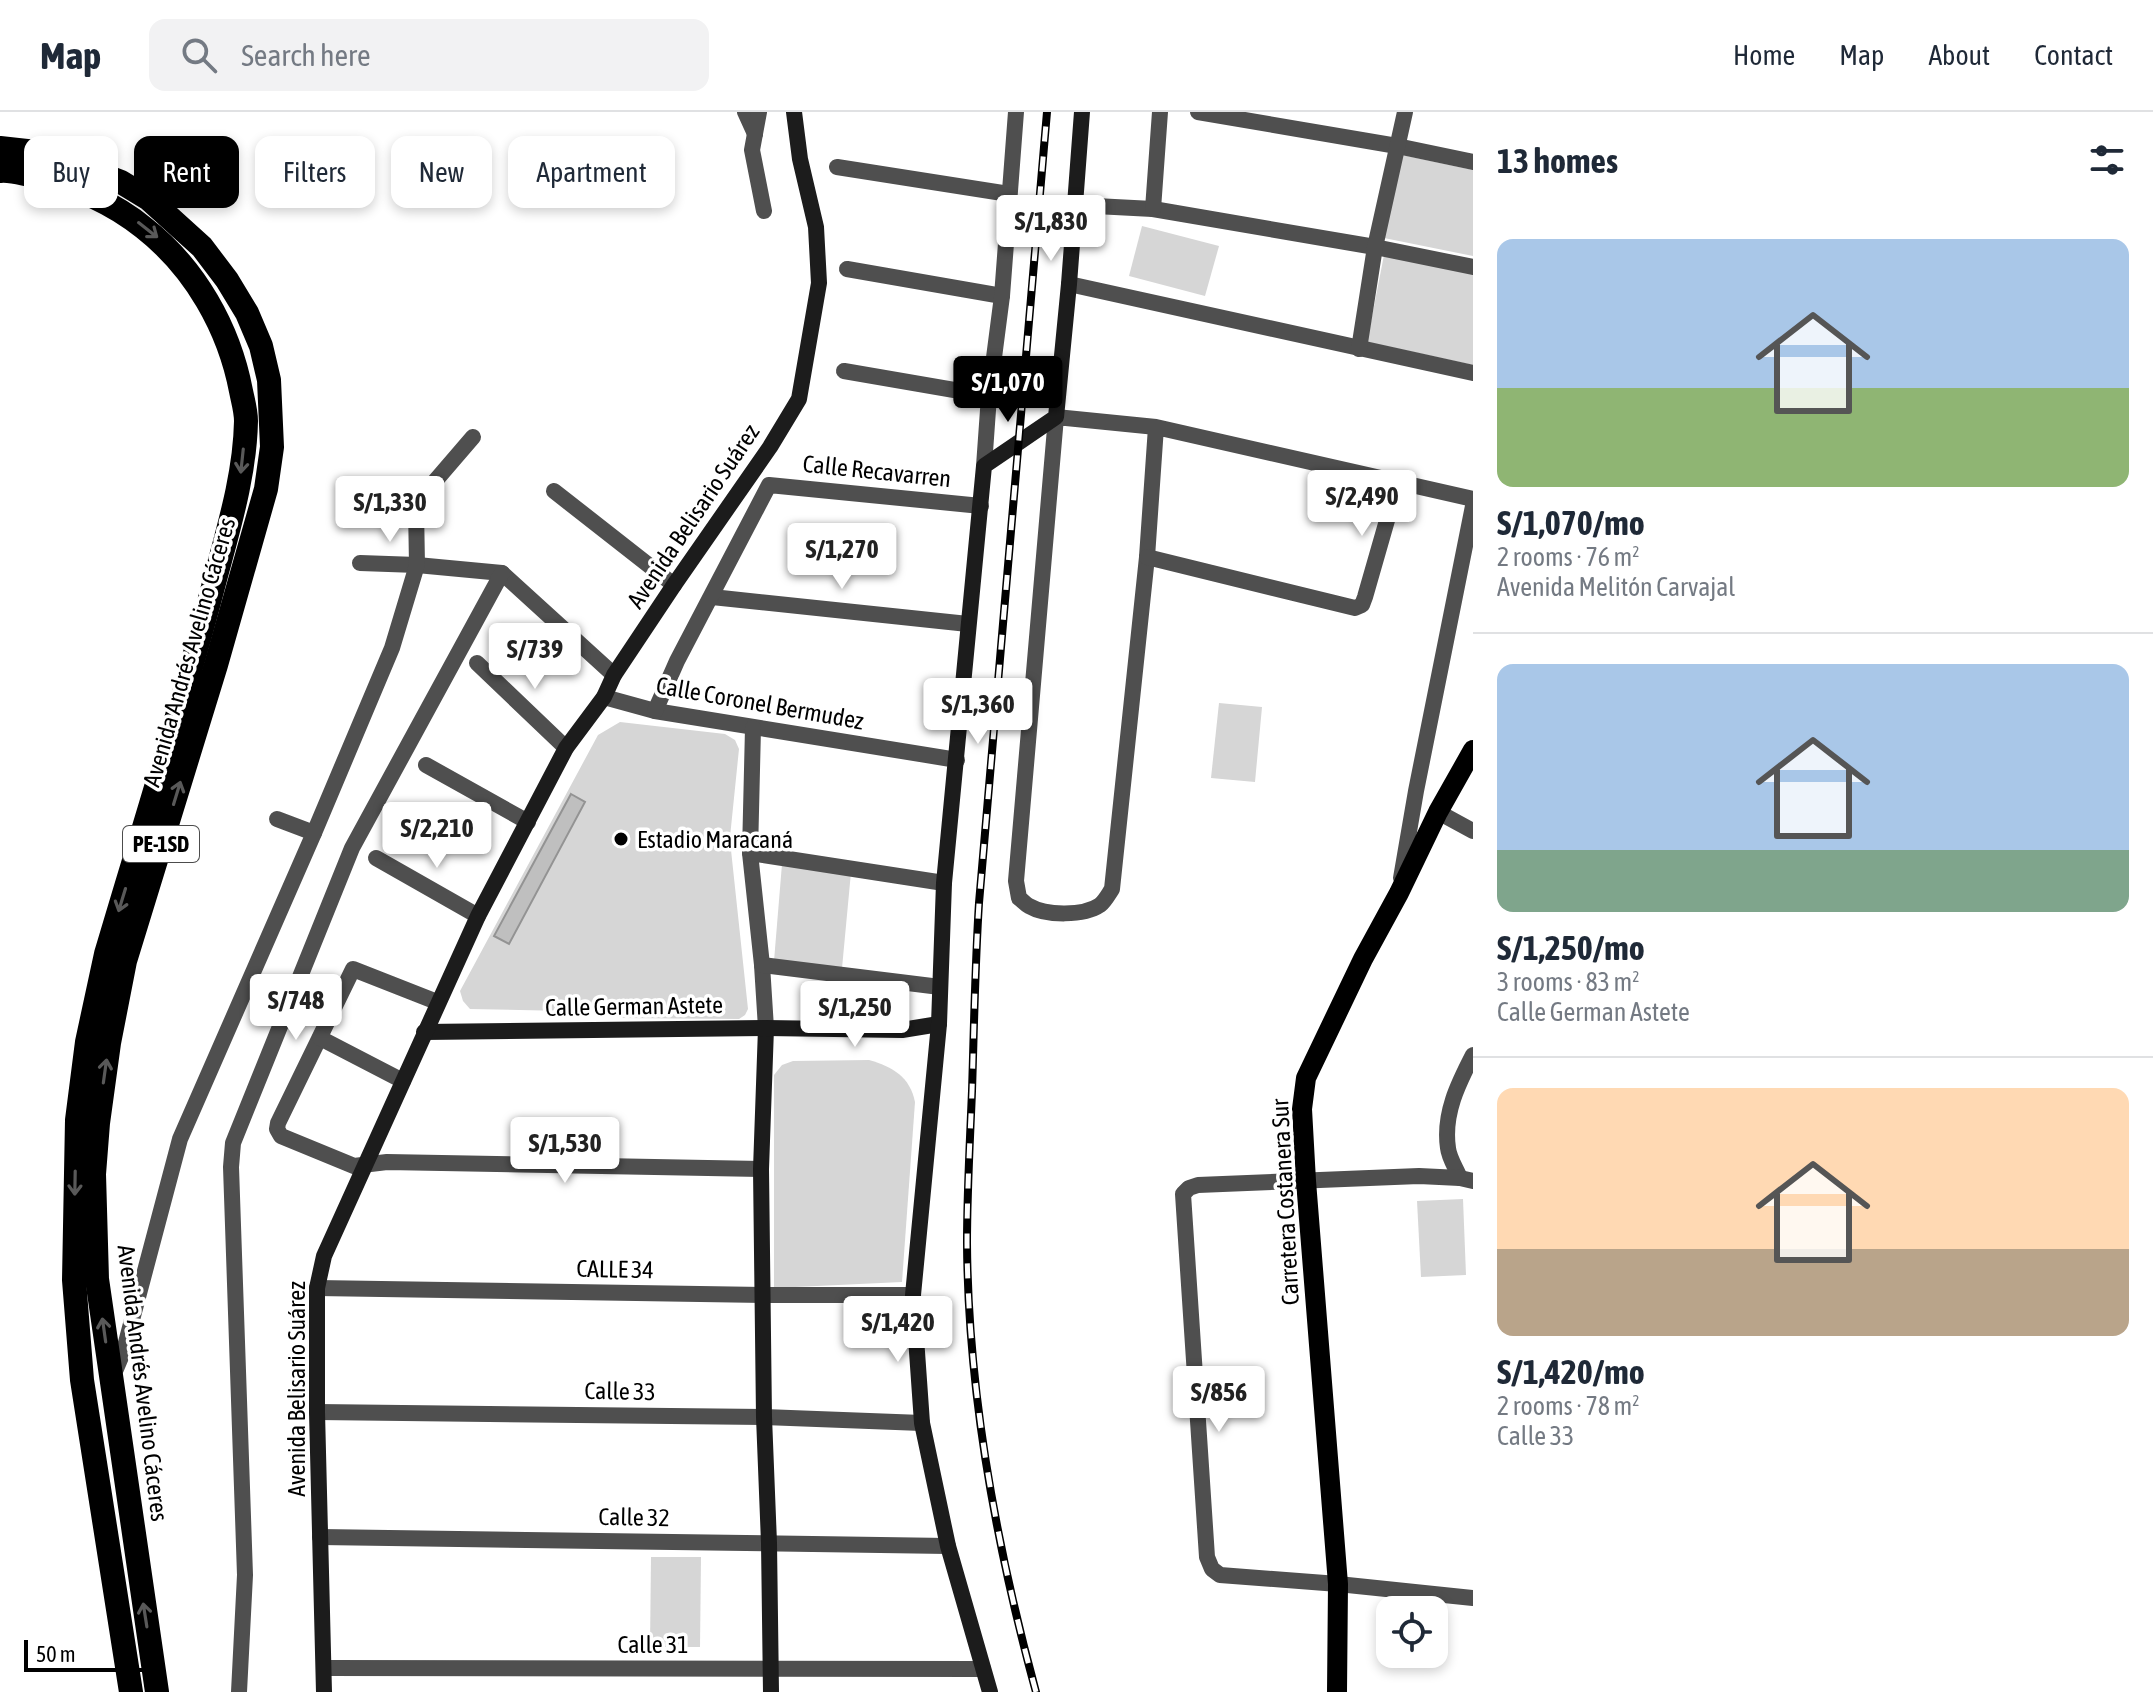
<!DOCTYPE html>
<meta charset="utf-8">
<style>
:root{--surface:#fff;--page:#f2f2f3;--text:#1f2937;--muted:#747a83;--line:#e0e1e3;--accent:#000}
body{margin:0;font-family:"Asap Condensed",sans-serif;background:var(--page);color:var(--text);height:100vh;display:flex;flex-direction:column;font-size:30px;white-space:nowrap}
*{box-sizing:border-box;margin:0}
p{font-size:26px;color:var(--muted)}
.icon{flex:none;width:44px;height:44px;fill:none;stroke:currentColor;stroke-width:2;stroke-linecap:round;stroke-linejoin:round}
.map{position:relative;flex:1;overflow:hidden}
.side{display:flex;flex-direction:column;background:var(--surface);width:680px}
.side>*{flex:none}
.guide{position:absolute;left:24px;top:24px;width:760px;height:72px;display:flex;gap:16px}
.tools{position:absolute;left:1376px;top:1484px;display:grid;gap:16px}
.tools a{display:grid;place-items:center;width:72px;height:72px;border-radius:16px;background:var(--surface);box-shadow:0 4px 12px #0003;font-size:40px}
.scale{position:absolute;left:24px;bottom:20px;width:126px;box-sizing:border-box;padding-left:8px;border:4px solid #000;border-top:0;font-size:22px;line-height:28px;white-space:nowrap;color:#000;-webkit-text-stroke:6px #fff;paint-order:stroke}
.price{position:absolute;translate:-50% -68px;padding:0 18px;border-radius:8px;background:#fff;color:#222;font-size:26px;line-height:52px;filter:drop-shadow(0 2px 4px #0008)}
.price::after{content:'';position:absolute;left:50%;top:48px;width:24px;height:18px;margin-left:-12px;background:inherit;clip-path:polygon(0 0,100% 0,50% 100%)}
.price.selected{background:var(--accent);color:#fff}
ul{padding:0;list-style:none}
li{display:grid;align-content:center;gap:16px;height:424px;padding:0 24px}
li+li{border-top:2px solid var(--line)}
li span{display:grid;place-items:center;height:248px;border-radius:16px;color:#555}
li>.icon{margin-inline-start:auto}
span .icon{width:144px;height:144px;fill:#fffc;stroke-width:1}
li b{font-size:34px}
h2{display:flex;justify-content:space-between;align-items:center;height:96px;padding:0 24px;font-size:34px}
.tag{padding:0 28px;border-radius:16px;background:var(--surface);box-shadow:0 4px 12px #0003;font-size:28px;line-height:72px}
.tag.selected{background:var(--accent);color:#fff}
header{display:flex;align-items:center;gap:48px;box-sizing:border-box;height:112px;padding:0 40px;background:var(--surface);border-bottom:2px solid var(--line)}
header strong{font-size:38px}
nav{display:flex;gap:44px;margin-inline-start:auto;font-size:28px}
.search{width:560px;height:72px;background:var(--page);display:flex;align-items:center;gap:20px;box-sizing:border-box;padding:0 28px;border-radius:16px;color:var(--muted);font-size:30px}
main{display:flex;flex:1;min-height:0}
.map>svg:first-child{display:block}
.green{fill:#d6d6d6}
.building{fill:#bfbfbf;stroke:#939393;stroke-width:2}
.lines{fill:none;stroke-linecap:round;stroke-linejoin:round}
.street{stroke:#4f4f4f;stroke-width:16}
.secondary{stroke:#1c1c1c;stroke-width:16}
.primary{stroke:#000;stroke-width:20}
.highway{stroke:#000;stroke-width:24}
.rail-casing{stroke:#000;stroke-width:8}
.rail{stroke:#fff;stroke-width:5;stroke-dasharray:15;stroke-linecap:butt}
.oneway{stroke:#595959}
.poi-dot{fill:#000;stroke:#fff;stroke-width:3}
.labels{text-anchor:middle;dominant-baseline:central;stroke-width:7;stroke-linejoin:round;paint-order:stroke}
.shield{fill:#fff;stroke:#4c4c4c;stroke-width:2}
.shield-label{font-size:22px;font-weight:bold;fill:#000}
.street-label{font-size:24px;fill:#000;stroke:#fff}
.poi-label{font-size:24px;fill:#000;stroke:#fff;text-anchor:start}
</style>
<header>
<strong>Map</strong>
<div class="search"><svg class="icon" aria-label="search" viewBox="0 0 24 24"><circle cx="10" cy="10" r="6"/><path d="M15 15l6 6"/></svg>Search here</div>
<nav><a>Home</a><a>Map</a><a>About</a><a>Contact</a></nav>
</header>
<main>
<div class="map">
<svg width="1473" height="1580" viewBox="0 0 1473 1580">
<rect width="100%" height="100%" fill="#fff"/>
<g class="green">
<polygon points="1402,43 1473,58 1473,144 1384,126"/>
<polygon points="1142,114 1219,134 1205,184 1129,164"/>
<polygon points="1384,143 1473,162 1473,253 1367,230"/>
<polygon points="1219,591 1262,595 1255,670 1211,666"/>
<polygon points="620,610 725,622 735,628 739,637 730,725 731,738 748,897 745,903 739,907 620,906 613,900 470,897 463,889 460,879 598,623"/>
<polygon points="782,752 851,760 842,856 774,849"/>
<path d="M869,948C893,955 910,965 915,990L902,1170L774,1176V963L782,953L793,949Z"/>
<polygon points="1463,1087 1466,1163 1421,1165 1417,1089"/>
<polygon points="651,1445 701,1445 700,1535 650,1535"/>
</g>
<polygon class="building" points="571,682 585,690 509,832 494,824"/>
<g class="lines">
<g class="street">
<polyline points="745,0 755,22"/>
<polyline points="759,0 752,38 764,99"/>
<polyline points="1198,0 1397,34 1473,50"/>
<polyline points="837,55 1009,82"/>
<polyline points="1076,93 1153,97 1375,135 1473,155"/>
<polyline points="1153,97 1160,0"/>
<polyline points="847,157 1002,184"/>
<polyline points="1069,172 1473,261"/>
<polyline points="1359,237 1375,135 1405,0"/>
<polyline points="844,259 989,284"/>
<path d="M1156,315L1147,445L1112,777C1108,783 1105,789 1100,793C1084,804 1046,804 1029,794C1025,792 1022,788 1019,786L1016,769L1056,305L1156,315L1473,387"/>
<polyline points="984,354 989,284 1002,184 1016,0"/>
<polyline points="554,379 674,473"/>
<polyline points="1147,445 1355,496 1362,493 1365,485 1398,370"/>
<polyline points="360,451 417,453 502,461 614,563"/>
<polyline points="712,485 968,512"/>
<polyline points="477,551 566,636"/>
<polyline points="604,585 655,599 957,648"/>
<polyline points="655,599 677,549 769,373 981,394"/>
<polyline points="753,616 750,741 762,853 766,916"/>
<polyline points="426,653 528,710"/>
<polyline points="1438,700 1473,719"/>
<polyline points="277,707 314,721"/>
<polyline points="750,741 944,771"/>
<polyline points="376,746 478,804"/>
<polyline points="1401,766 1416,679 1473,394"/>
<polyline points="762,853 940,875"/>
<polyline points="437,890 353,857 278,1011 277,1017 281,1024 354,1054 387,1050 761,1057"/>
<polyline points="320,926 403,969"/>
<path d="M1460,1066C1456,1056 1449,1046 1448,1036C1443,1002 1458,972 1473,943"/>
<polyline points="1473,1069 1460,1066 1419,1064 1198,1073 1189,1076 1183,1082 1207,1445 1212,1457 1220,1463 1338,1472 1473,1486"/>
<polyline points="317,1176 764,1183 913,1183"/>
<polyline points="110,1261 116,1257 124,1238 180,1027 314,721 392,536 417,453 416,395 430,375 473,325"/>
<polyline points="317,1300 764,1305 922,1311"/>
<polyline points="320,1425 948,1434"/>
<polyline points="324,1556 983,1557"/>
<polyline points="239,1580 245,1463 231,1055 233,1031 352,736 502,461"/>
</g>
<g class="secondary">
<polyline points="766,916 761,1057 764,1305 769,1431 771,1580"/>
<polyline points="424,920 766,916 902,918 939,912"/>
<polyline points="324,1580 317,1300 317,1176 324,1144 478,804 566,636 604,585 614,563 674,473 770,335 799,287 819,171 816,115 800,47 794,0"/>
<polyline points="990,1580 948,1434 922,1311 913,1183 939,912 944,771 984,354 1056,305 1069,172 1082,0"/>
</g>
<polyline class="primary" points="1337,1580 1338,1472 1306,1069 1302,997 1306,966 1363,847 1399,781 1438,700 1473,638"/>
<g class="highway">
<polyline points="0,36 45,41 121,70 149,87 202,135 227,168 247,201 261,234 269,268 272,335 266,377 216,553 125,849 109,931 98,1011 94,1062 97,1167 157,1580"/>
<path d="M0,59C10,58 20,61 30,63C71,73 111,89 144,116C195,156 229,216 241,279C243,289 246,299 246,309C245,365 227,421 213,475C181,598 142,720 106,842L87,930L77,1008L74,1168L82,1268L131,1580"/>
</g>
<g class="rail-casing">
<path id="rail" d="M1036,1580C997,1437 968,1279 967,1131C967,1080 970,1029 972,979C974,916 975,853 979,791L1047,0"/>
</g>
<use href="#rail" class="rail"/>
</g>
<defs><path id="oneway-shaft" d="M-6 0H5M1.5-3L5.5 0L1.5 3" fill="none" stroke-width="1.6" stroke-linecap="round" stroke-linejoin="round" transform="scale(2)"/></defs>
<g class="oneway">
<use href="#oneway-shaft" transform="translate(148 118) rotate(38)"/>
<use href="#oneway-shaft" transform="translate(242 349) rotate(96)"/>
<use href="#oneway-shaft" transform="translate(177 681) rotate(-73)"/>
<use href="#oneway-shaft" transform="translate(122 788) rotate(107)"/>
<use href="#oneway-shaft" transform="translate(105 959) rotate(-82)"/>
<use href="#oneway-shaft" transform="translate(75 1071) rotate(91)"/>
<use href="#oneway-shaft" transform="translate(104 1218) rotate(-98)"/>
<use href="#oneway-shaft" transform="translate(145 1503) rotate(-99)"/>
</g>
<circle class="poi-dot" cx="621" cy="727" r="8"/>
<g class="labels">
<rect class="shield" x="123" y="714" width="76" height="36" rx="6"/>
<g class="shield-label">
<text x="161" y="732">PE-1SD</text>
</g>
<g class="street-label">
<text transform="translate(877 359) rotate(6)">Calle Recavarren</text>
<text transform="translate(693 404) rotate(-56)">Avenida Belisario Suárez</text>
<text transform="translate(189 540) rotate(-74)">Avenida Andrés Avelino Cáceres</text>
<text transform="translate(760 591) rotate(10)">Calle Coronel Bermudez</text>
<text transform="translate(634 894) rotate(-1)">Calle German Astete</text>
<text transform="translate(1285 1090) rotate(-93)">Carretera Costanera Sur</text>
<text transform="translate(615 1157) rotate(1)">CALLE 34</text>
<text transform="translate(143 1271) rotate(83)">Avenida Andrés Avelino Cáceres</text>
<text transform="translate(296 1277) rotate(-90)">Avenida Belisario Suárez</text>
<text transform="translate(620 1279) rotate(1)">Calle 33</text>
<text transform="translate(634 1405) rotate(1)">Calle 32</text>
<text x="653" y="1532">Calle 31</text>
</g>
<g class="poi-label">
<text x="637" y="727">Estadio Maracaná</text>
</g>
</g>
</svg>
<div class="tools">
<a><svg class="icon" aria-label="locate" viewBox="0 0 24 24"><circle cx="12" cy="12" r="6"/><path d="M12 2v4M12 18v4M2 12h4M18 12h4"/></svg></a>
</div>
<div class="scale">50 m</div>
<b class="price" style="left:1051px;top:151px">S/1,830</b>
<b class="price selected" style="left:1008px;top:312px">S/1,070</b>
<b class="price" style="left:1362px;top:426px">S/2,490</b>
<b class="price" style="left:390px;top:432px">S/1,330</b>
<b class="price" style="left:842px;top:479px">S/1,270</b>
<b class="price" style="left:535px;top:579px">S/739</b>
<b class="price" style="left:978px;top:634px">S/1,360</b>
<b class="price" style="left:437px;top:758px">S/2,210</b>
<b class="price" style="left:296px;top:930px">S/748</b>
<b class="price" style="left:855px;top:937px">S/1,250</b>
<b class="price" style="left:565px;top:1073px">S/1,530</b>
<b class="price" style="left:898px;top:1252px">S/1,420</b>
<b class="price" style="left:1219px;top:1322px">S/856</b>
<div class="guide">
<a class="tag">Buy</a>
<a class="tag selected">Rent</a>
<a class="tag">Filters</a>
<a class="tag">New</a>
<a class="tag">Apartment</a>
</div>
</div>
<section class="side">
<h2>13 homes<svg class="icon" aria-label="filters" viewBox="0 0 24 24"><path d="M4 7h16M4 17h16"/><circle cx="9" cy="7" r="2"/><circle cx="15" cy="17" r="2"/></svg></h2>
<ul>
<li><span style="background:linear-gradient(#a9c7e8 60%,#8fb573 0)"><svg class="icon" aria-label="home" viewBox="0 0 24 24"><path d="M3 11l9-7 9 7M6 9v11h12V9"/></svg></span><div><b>S/1,070/mo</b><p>2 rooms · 76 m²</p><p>Avenida Melitón Carvajal</p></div></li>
<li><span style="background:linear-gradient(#a9c7e8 75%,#7fa58c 0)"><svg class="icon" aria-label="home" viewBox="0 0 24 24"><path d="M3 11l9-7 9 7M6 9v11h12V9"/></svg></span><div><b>S/1,250/mo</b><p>3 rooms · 83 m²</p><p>Calle German Astete</p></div></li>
<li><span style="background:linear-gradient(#ffd9b3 65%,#b9a48a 0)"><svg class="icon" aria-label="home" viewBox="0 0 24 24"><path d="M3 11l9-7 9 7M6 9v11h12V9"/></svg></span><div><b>S/1,420/mo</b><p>2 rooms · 78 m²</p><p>Calle 33</p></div></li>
</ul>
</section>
</main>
